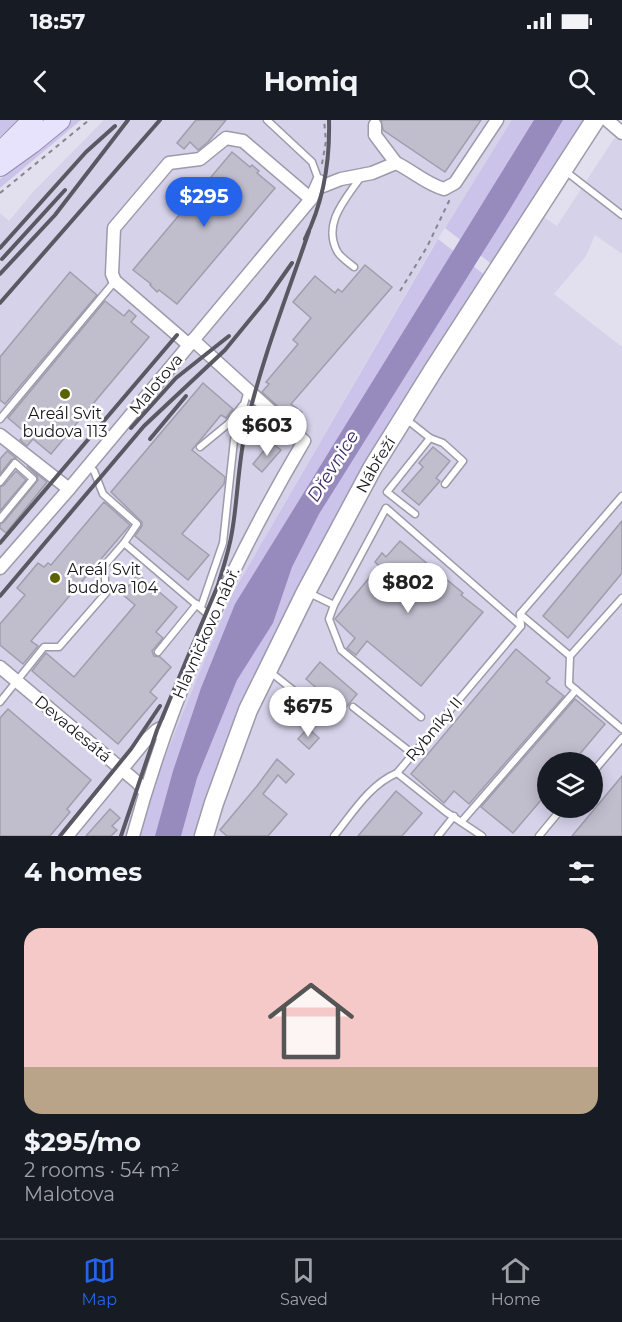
<!DOCTYPE html>
<meta charset="utf-8">
<style>
:root{--surface:#171b24;--page:#20242c;--text:#f1f3f6;--muted:#9ea1a6;--line:#363941;--accent:#2563eb}
body{margin:0;font-family:Montserrat,sans-serif;background:var(--page);color:var(--text);height:100vh;display:flex;flex-direction:column;font-size:22px;white-space:nowrap}
*{box-sizing:border-box;margin:0}
p{font-size:20px;color:var(--muted)}
.icon{flex:none;width:33px;height:33px;fill:none;stroke:currentColor;stroke-width:2;stroke-linecap:round;stroke-linejoin:round}
.map{position:relative;height:716px;overflow:hidden}
.panel{display:flex;flex-direction:column;background:var(--surface);flex:1}
.panel>*{flex:none}
.controls{position:absolute;left:537px;top:632px;display:grid;gap:12px}
.controls a{display:grid;place-items:center;width:66px;height:66px;border-radius:50%;background:var(--surface);box-shadow:0 3px 15px #0003;font-size:30px}
.price{position:absolute;translate:-50% -51px;padding:0 14px;border-radius:21px;background:#fff;color:#222;font-size:20px;line-height:39px;filter:drop-shadow(0 2px 3px #0008)}
.price::after{content:'';position:absolute;left:50%;top:36px;width:18px;height:14px;margin-left:-9px;background:inherit;clip-path:polygon(0 0,100% 0,50% 100%)}
.price.active{background:var(--accent);color:#fff}
ul{padding:0;list-style:none}
li{display:grid;align-content:center;gap:12px;height:318px;padding:0 24px}
li+li{border-top:2px solid var(--line)}
li span{display:grid;place-items:center;height:186px;border-radius:18px;color:#555}
li>.icon{margin-inline-start:auto}
span .icon{width:108px;height:108px;fill:#fffc;stroke-width:1}
li b{font-size:26px}
h2{display:flex;justify-content:space-between;align-items:center;height:72px;padding:0 24px;font-size:26px}
.status{display:flex;justify-content:space-between;align-items:center;height:42px;padding:0 30px;background:var(--surface);direction:ltr}
.status svg{height:16px;fill:currentColor}
header{display:flex;justify-content:space-between;align-items:center;height:78px;padding:0 24px;background:var(--surface);font-size:27px;font-weight:700}
.dock{display:flex;justify-content:space-around;align-items:center;height:84px;border-top:2px solid var(--line);background:var(--surface);font-size:16px;color:var(--muted)}
.dock a{display:grid;justify-items:center;gap:3px}
.dock .active{color:var(--accent)}
.map>svg:first-child{display:block}
.built{fill:#d6d2e9;fill-rule:evenodd}
.green{fill:#cbc3e9}
.water{fill:#978bbe}
.building{fill:#c0bdcd;stroke:#a09dad;stroke-width:1.5}
.lines{fill:none;stroke-linecap:round;stroke-linejoin:round}
.lane-casing{stroke:#9d9aaa;stroke-width:9}
.street-casing{stroke:#9d9aaa;stroke-width:15}
.secondary-casing{stroke:#9d9aaa;stroke-width:21}
.primary-casing{stroke:#958fae;stroke-width:22}
.path{stroke:#86848f;stroke-width:2;stroke-dasharray:4.5 4.5;stroke-linecap:butt}
.lane{stroke:#fff;stroke-width:6}
.street{stroke:#fff;stroke-width:12}
.secondary{stroke:#fff;stroke-width:18}
.primary{stroke:#e8e3fd;stroke-width:20}
.rail{stroke:#5a5862;stroke-width:4}
.poi-dot{fill:#5b6300;stroke:#fff;stroke-width:2}
.labels{text-anchor:middle;dominant-baseline:central;stroke-width:5;stroke-linejoin:round;paint-order:stroke}
.street-label{font-size:16px;fill:#17161c;stroke:#fff}
.poi-label{font-size:16px;fill:#17161c;stroke:#fff}
.water-label{font-size:18px;font-style:italic;fill:#3d2a69;stroke:#fff}
</style>
<div class="status"><b>18:57</b><svg viewBox="0 0 49 12"><path d="M0 12V9h3v3zM5 12V6h3v6zM10 12V3h3v9zM15 12V0h3v12zM26 1h20v11H26zM47 4h2v5h-2z"/></svg></div>
<header><svg class="icon" aria-label="back" viewBox="0 0 24 24"><path d="M15 5l-7 7 7 7"/></svg>Homiq<svg class="icon" aria-label="search" viewBox="0 0 24 24"><circle cx="10" cy="10" r="6"/><path d="M15 15l6 6"/></svg></header>
<div class="map">
<svg width="622" height="716" viewBox="0 0 622 716">
<rect width="100%" height="100%" fill="#e2dfef"/>
<g class="built">
<polygon points="104,0 513,0 432,128 231,476 155,661 140,716 0,716 0,93 9,101 33,72"/>
<path d="M615,17L622,22V134L595,115L586,136L554,174L622,227V716H212L256,584L369,366L542,96L557,106ZM548,642H592V687H548Z"/>
</g>
<g class="green">
<polygon points="0,0 20,0 0,17"/>
<polygon points="70,0 81,0 0,68 0,59"/>
<polygon points="512,0 584,0 493,145 445,108"/>
<polygon points="438,119 486,156 372,338 197,716 140,716 155,661 231,476"/>
</g>
<polygon class="water" points="534,0 563,0 510,89 319,394 292,447 273,503 237,560 197,658 181,716 155,716 173,651 201,568 235,484"/>
<g class="building">
<polygon points="196,0 226,0 208,22 198,30 190,22 184,29 177,23"/>
<polygon points="381,0 481,0 445,52 383,10"/>
<polygon points="232,32 250,47 252,45 259,51 257,53 275,68 177,184 159,170 157,172 150,165 151,164 133,150"/>
<polygon points="365,145 392,167 291,284 302,292 294,301 262,272 269,264 266,262 298,224 293,220 311,198 293,182 315,156 335,173 338,169 342,172"/>
<polygon points="70,152 97,175 5,284 0,280 0,237"/>
<polygon points="105,181 124,196 129,190 136,196 131,202 149,217 51,334 33,319 27,326 20,320 26,313 8,298"/>
<polygon points="203,263 233,289 226,298 221,295 192,330 225,357 224,364 182,414 209,435 188,460 135,416 142,406 142,402 111,372"/>
<polygon points="271,322 281,330 262,352 253,344"/>
<polygon points="433,327 450,341 436,358 440,361 419,385 402,371 423,347 419,343"/>
<polygon points="7,331 16,338 11,340 0,354 0,339"/>
<polygon points="27,346 47,362 6,413 0,408 0,404 4,402 38,360 37,356"/>
<polygon points="16,351 26,360 0,391 0,367 4,365"/>
<polygon points="104,382 130,405 31,521 38,526 23,544 0,525 0,504 25,475 17,468 38,443 44,447 48,443 51,445"/>
<polygon points="622,401 622,453 568,518 543,496"/>
<polygon points="400,421 463,473 461,475 483,492 421,566 367,521 356,535 347,528 355,518 335,499 379,446 375,442 382,433 386,437"/>
<polygon points="138,454 177,487 156,512 163,518 152,531 154,536 160,537 171,547 150,572 157,578 118,624 32,551 46,533 74,557 135,485 122,474"/>
<polygon points="516,529 550,558 546,562 564,576 469,684 454,671 444,683 411,654"/>
<polygon points="320,542 357,574 343,591 306,559"/>
<polygon points="575,579 605,604 573,642 548,642 548,672 513,713 481,687"/>
<polygon points="8,589 91,660 67,689 70,692 50,716 0,716 0,598"/>
<polygon points="308,608 319,618 309,629 298,619"/>
<polygon points="277,639 294,654 286,663 278,655 263,674 287,694 268,716 227,716 220,710 257,666"/>
<polygon points="622,656 622,716 572,716"/>
<polygon points="396,671 422,693 402,716 358,716"/>
<polygon points="110,689 120,698 112,706 117,710 111,716 86,716"/>
</g>
<g class="lines">
<g class="lane-casing">
<g id="lane">
<polyline points="267,0 312,42 319,61"/>
<polyline points="564,50 622,95"/>
<path d="M354,147C348,142 340,137 337,131C322,102 347,78 362,55"/>
<polyline points="0,299 115,161"/>
<polyline points="406,299 430,318 387,372 415,394"/>
<polyline points="430,318 443,323 463,341 445,364"/>
<polyline points="200,327 228,304 242,286"/>
<polyline points="88,346 94,351 103,374 137,404 124,423"/>
<polyline points="0,362 15,343 33,359 0,399"/>
<polyline points="309,473 334,485 386,388 521,506"/>
<polyline points="334,485 329,499 341,530 421,597"/>
<polyline points="201,487 223,423 234,320 248,270"/>
<polyline points="520,494 570,536 622,478"/>
<polyline points="158,532 197,484"/>
<polyline points="570,536 569,564 622,609"/>
<polyline points="269,551 331,600"/>
<polyline points="0,582 44,527 59,527 106,473 104,446 124,423 211,497"/>
<polyline points="353,587 413,634"/>
<polyline points="397,653 446,692 482,716"/>
<polyline points="592,653 622,618"/>
<polyline points="462,701 576,570"/>
<path d="M334,716C352,694 369,665 397,653L521,506L520,494L622,376"/>
<polyline points="438,716 454,696"/>
<polyline points="539,716 563,687"/>
</g>
</g>
<g class="street-casing">
<g id="street">
<polyline points="607,0 622,13"/>
<polyline points="375,5 375,15 396,43"/>
<polyline points="189,225 115,161 112,154 114,108 169,43 200,39 226,18 243,21 311,79"/>
<polyline points="0,315 69,369"/>
<path d="M0,448L69,369L311,79L319,61L323,66L341,59L372,53L396,43C413,51 426,64 444,69L455,63L497,0"/>
<polyline points="0,547 138,663 145,672"/>
<polyline points="67,716 145,621 157,610 167,605"/>
<path d="M133,716C171,576 230,446 304,321L193,220"/>
</g>
</g>
<g class="secondary-casing">
<g id="secondary">
<path id="s1" d="M204,716L214,683L248,590L306,472L373,347L434,249L595,0"/>
</g>
</g>
<g class="primary-casing">
<g id="primary">
<polyline points="0,33 33,0"/>
<polyline points="0,46 32,23 60,0"/>
</g>
</g>
<g class="path">
<polyline points="322,44 326,21 324,0"/>
<polyline points="0,73 89,0"/>
<polyline points="400,171 427,127 450,79"/>
</g>
<use href="#lane" class="lane"/>
<use href="#street" class="street"/>
<use href="#secondary" class="secondary"/>
<use href="#primary" class="primary"/>
<g class="rail">
<path d="M305,119C323,83 330,40 329,0"/>
<polyline points="0,128 86,32 115,6"/>
<polyline points="2,139 65,70"/>
<polyline points="0,154 55,95 128,0"/>
<polyline points="0,183 160,0"/>
<polyline points="131,308 176,258 229,216"/>
<polyline points="150,319 186,276"/>
<polyline points="0,423 177,215"/>
<polyline points="0,476 144,306 225,230 266,180 292,143"/>
<polyline points="60,716 131,629 160,586"/>
<path d="M121,716L157,610L218,465C223,448 229,431 232,412C238,378 238,342 246,308C261,241 287,176 309,111"/>
</g>
</g>
<g class="poi-dot">
<circle cx="65" cy="274" r="6"/>
<circle cx="55" cy="458" r="6"/>
</g>
<g class="labels">
<g class="street-label">
<text transform="translate(156 264) rotate(-50)">Malotova</text>
<text stroke="none"><textPath href="#s1" startOffset="410">Nábřeží</textPath></text>
<text transform="translate(206 513) rotate(-66)">Hlavničkovo nábř.</text>
<text transform="translate(73 609) rotate(40)">Devadesátá</text>
<text transform="translate(434 609) rotate(-50)">Rybníky II</text>
</g>
<g class="poi-label">
<text x="65" y="293">Areál Svit<tspan x="65" dy="18">budova 113</tspan></text>
<text x="67" y="449" text-anchor="start">Areál Svit<tspan x="67" dy="18">budova 104</tspan></text>
</g>
<g class="water-label">
<text transform="translate(333 346) rotate(-58)">Dřevnice</text>
</g>
</g>
</svg>
<div class="controls">
<a><svg class="icon" aria-label="layers" viewBox="0 0 24 24"><path d="M12 4l9 5-9 5-9-5zM3 14l9 5 9-5"/></svg></a>
</div>
<b class="price active" style="left:204px;top:108px">$295</b>
<b class="price" style="left:267px;top:337px">$603</b>
<b class="price" style="left:408px;top:494px">$802</b>
<b class="price" style="left:308px;top:618px">$675</b>
</div>
<section class="panel">
<h2>4 homes<svg class="icon" aria-label="filters" viewBox="0 0 24 24"><path d="M4 7h16M4 17h16"/><circle cx="9" cy="7" r="2"/><circle cx="15" cy="17" r="2"/></svg></h2>
<ul>
<li><span style="background:linear-gradient(#f6c9c9 75%,#b9a48a 0)"><svg class="icon" aria-label="home" viewBox="0 0 24 24"><path d="M3 11l9-7 9 7M6 9v11h12V9"/></svg></span><div><b>$295/mo</b><p>2 rooms · 54 m²</p><p>Malotova</p></div></li>
</ul>
</section>
<nav class="dock">
<a class="active"><svg class="icon" aria-label="map" viewBox="0 0 24 24"><path d="M3 6l6-2 6 2 6-2v14l-6 2-6-2-6 2zM9 4v14M15 6v14"/></svg>Map</a>
<a><svg class="icon" aria-label="saved" viewBox="0 0 24 24"><path d="M7 4h10v16l-5-4-5 4z"/></svg>Saved</a>
<a><svg class="icon" aria-label="home" viewBox="0 0 24 24"><path d="M3 11l9-7 9 7M6 9v11h12V9"/></svg>Home</a>
</nav>
